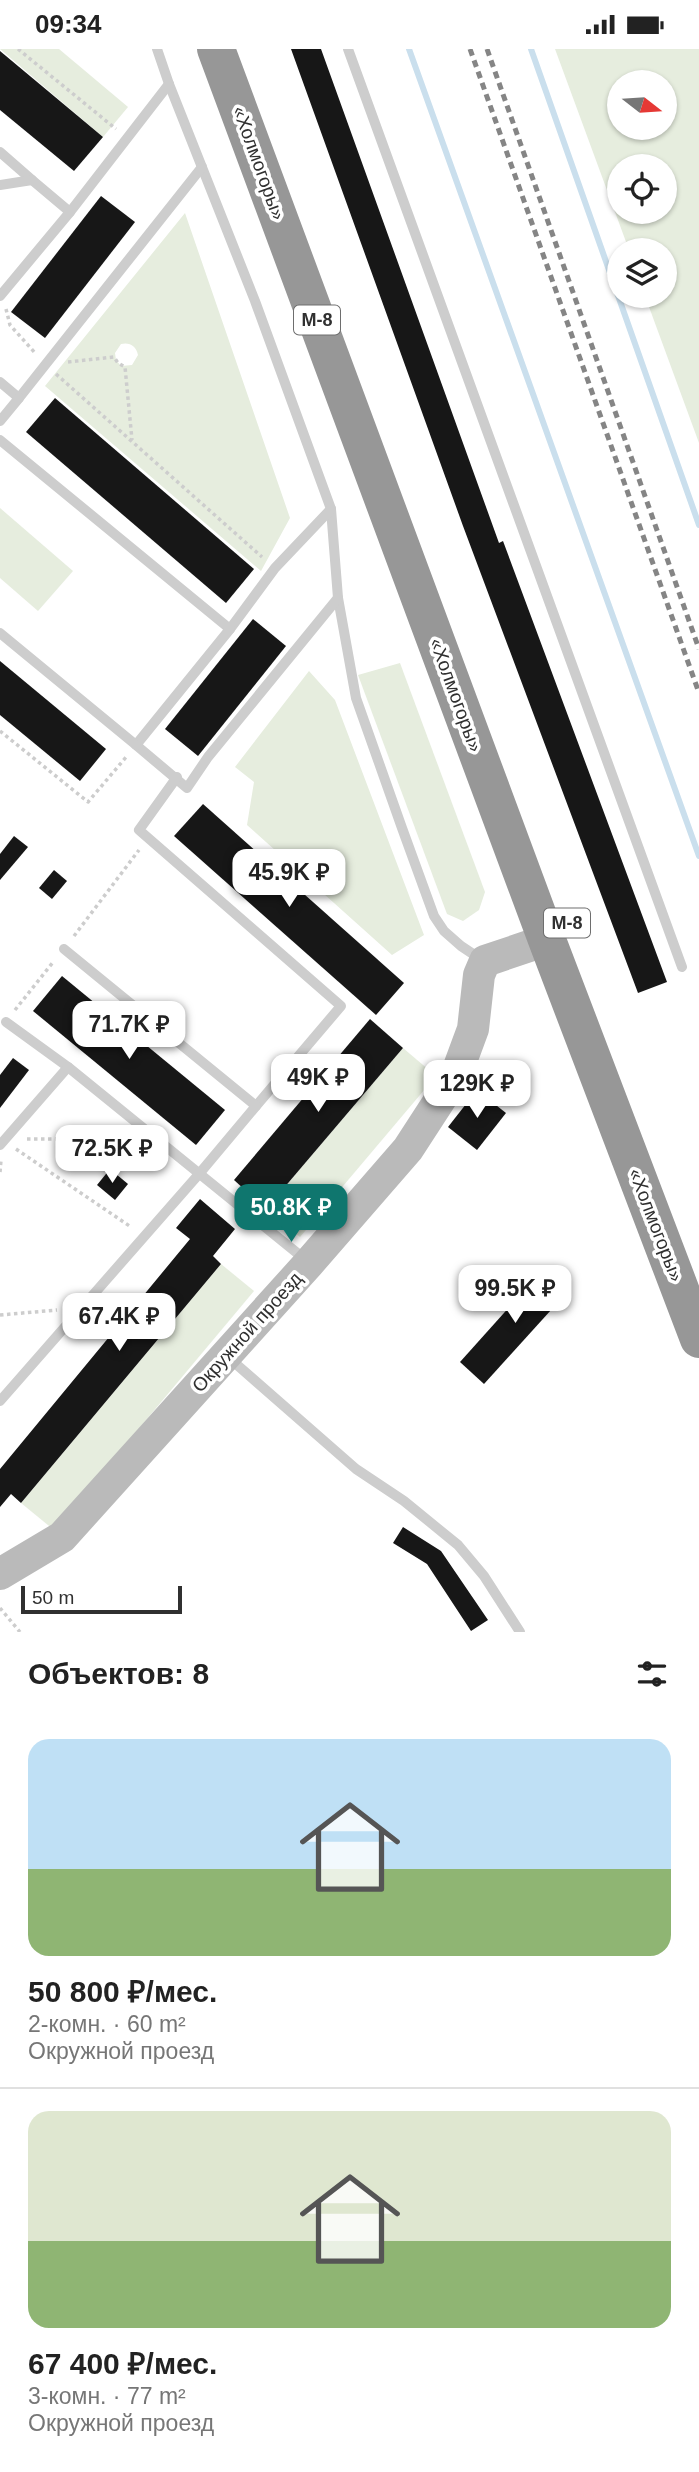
<!DOCTYPE html>
<html lang="ru">
<meta charset="utf-8">
<style>
:root{--surface:#fff;--page:#f6f6f6;--text:#222;--muted:#767676;--line:#e0e0e0;--accent:#0f766e}
body{margin:0;font-family:Helvetica,sans-serif;background:var(--page);color:var(--text);height:100vh;display:flex;flex-direction:column;font-size:26px;white-space:nowrap}
*{box-sizing:border-box;margin:0}
p{font-size:23px;color:var(--muted)}
.icon{flex:none;width:38px;height:38px;fill:none;stroke:currentColor;stroke-width:2;stroke-linecap:round;stroke-linejoin:round}
.map{position:relative;height:1583px;overflow:hidden}
.details{display:flex;flex-direction:column;background:var(--surface);flex:1}
.details>*{flex:none}
.needle{width:46px;rotate:107deg}
.fabs{position:absolute;left:607px;top:21px;display:grid;gap:14px}
.fabs a{display:grid;place-items:center;width:70px;height:70px;border-radius:50%;background:var(--surface);box-shadow:0 2px 5px #0004;font-size:35px}
.scale{position:absolute;left:21px;bottom:18px;width:161px;box-sizing:border-box;padding-left:7px;border:4px solid #303030;border-top:0;font-size:19px;line-height:24px;white-space:nowrap;color:#303030;-webkit-text-stroke:5px #fff;paint-order:stroke}
.price{position:absolute;translate:-50% -60px;padding:0 16px;border-radius:14px;background:#fff;color:#222;font-size:23px;line-height:46px;filter:drop-shadow(0 2px 4px #0008)}
.price::after{content:'';position:absolute;left:50%;top:42px;width:21px;height:16px;margin-left:-10px;background:inherit;clip-path:polygon(0 0,100% 0,50% 100%)}
.price.selected{background:var(--accent);color:#fff}
ul{padding:0;list-style:none}
li{display:grid;align-content:center;gap:14px;height:371px;padding:0 28px}
li+li{border-top:2px solid var(--line)}
li span{display:grid;place-items:center;height:217px;border-radius:21px;color:#555}
li>.icon{margin-inline-start:auto}
span .icon{width:126px;height:126px;fill:#fffc;stroke-width:1}
li b{font-size:30px}
h2{display:flex;justify-content:space-between;align-items:center;height:84px;padding:0 28px;font-size:30px}
.status{display:flex;justify-content:space-between;align-items:center;height:49px;padding:0 35px;background:var(--surface);direction:ltr}
.status svg{height:19px;fill:currentColor}
.map>svg:first-child{display:block}
.green{fill:#e6edde;fill-rule:evenodd}
.lines{fill:none;stroke-linecap:round;stroke-linejoin:round}
.stream{stroke:#cadfed;stroke-width:6}
.building{fill:#171717}
.path{stroke:#cdcdcd;stroke-width:3.5;stroke-dasharray:3.5 3.5;stroke-linecap:butt}
.lane{stroke:#cdcdcd;stroke-width:10}
.secondary{stroke:#bababa;stroke-width:32}
.highway{stroke:#979797;stroke-width:38}
.rail{stroke:#858585;stroke-width:5;stroke-dasharray:7 5;stroke-linecap:butt}
.labels{text-anchor:middle;dominant-baseline:central;stroke-width:7;stroke-linejoin:round;paint-order:stroke}
.shield{fill:#fff;stroke:#6e6e6e;stroke-width:2}
.shield-label{font-size:18px;font-weight:bold;fill:#303030}
.street-label{font-size:19px;fill:#303030;stroke:#fff}
</style>
<div class="status"><b>09:34</b><svg viewBox="0 0 49 12"><path d="M0 12V9h3v3zM5 12V6h3v6zM10 12V3h3v9zM15 12V0h3v12zM26 1h20v11H26zM47 4h2v5h-2z"/></svg></div>
<div class="map">
<svg width="699" height="1583" viewBox="0 0 699 1583">
<rect width="100%" height="100%" fill="#fff"/>
<g class="green">
<polygon points="0,0 59,0 128,58 103,88"/>
<path d="M555,0H699V394L645,247H665V201H629ZM620,33H665V79H620ZM620,117H665V163H620Z"/>
<path d="M185,164L290,469L261,522L45,337ZM121,295C130,293 136,297 138,306L132,316L121,317L116,311L115,304Z"/>
<polygon points="0,459 73,522 38,562 0,529"/>
<polygon points="400,614 485,843 479,861 463,872 447,865 358,626"/>
<polygon points="309,622 335,651 424,886 392,906 247,776 254,733 235,718"/>
<polygon points="403,999 436,1027 300,1188 266,1160"/>
<polygon points="221,1215 254,1242 54,1481 21,1454"/>
</g>
<g class="lines">
<g class="stream">
<polyline points="409,0 699,807"/>
<polyline points="531,0 699,476"/>
</g>
</g>
<g class="building">
<polygon points="291,0 321,0 499,494 503,492 667,933 638,944 463,477"/>
<polygon points="0,2 103,88 74,122 0,61"/>
<polygon points="101,147 135,173 45,289 11,263"/>
<polygon points="55,349 254,520 226,554 26,383"/>
<polygon points="253,570 286,597 198,707 165,680"/>
<polygon points="0,612 106,700 80,732 0,666"/>
<polygon points="203,755 404,934 376,966 174,787"/>
<polygon points="14,787 28,798 0,831 0,805"/>
<polygon points="54,821 67,832 52,850 39,839"/>
<polygon points="62,927 225,1061 196,1096 33,962"/>
<polygon points="370,970 403,999 266,1160 234,1131"/>
<polygon points="13,1009 29,1021 0,1059 0,1026"/>
<polygon points="477,1041 506,1064 477,1101 448,1078"/>
<polygon points="110,1120 128,1135 115,1151 97,1136"/>
<polygon points="200,1150 235,1180 213,1207 221,1215 21,1454 11,1445 0,1458 0,1420 190,1190 176,1179"/>
<polygon points="546,1217 571,1239 484,1335 460,1313"/>
<polygon points="403,1478 441,1502 488,1571 471,1582 427,1515 393,1494"/>
</g>
<g class="lines">
<g class="path">
<polyline points="18,0 116,80"/>
<polyline points="6,260 10,276 36,305"/>
<polyline points="68,313 114,308 118,314 125,318 132,391"/>
<polyline points="56,325 262,508"/>
<polyline points="0,682 88,753 127,707"/>
<polyline points="74,887 139,801"/>
<polyline points="15,961 54,912"/>
<polyline points="27,1090 131,1090"/>
<polyline points="16,1100 131,1178"/>
<polyline points="0,1123 1,1111"/>
<polyline points="0,1266 57,1261"/>
<polyline points="0,1559 20,1583"/>
</g>
<g class="lane">
<polyline points="157,0 169,35 255,252 331,460 338,549 356,649 402,779 434,867 444,882 461,897 482,911"/>
<polyline points="348,0 682,918"/>
<polyline points="0,103 32,131"/>
<polyline points="0,136 32,131 70,163"/>
<polyline points="0,247 70,163 169,35"/>
<polyline points="0,333 19,349 202,118"/>
<polyline points="0,372 19,349"/>
<polyline points="0,391 230,580 275,519 331,460"/>
<polyline points="230,580 136,696 187,739 208,708 338,549"/>
<polyline points="0,584 136,696"/>
<polyline points="177,728 139,781 341,957 256,1057"/>
<polyline points="6,973 68,1018 307,1212"/>
<polyline points="0,1096 68,1018"/>
<polyline points="228,1308 356,1420 404,1452 458,1496 484,1527 520,1583"/>
<polyline points="0,1352 199,1125 256,1057 64,900"/>
</g>
<polyline class="secondary" points="0,1525 62,1488 309,1214 408,1100 456,1026 473,980 479,926 485,912 547,891"/>
<polyline class="highway" points="216,0 547,891 699,1290"/>
<g class="rail">
<polyline points="470,0 699,644"/>
<polyline points="487,0 699,600"/>
</g>
</g>
<g class="labels">
<g class="shield">
<rect x="294" y="256.5" width="46" height="29" rx="5"/>
<rect x="544" y="859.5" width="46" height="29" rx="5"/>
</g>
<g class="shield-label">
<text x="317" y="271">М-8</text>
<text x="567" y="874">М-8</text>
</g>
<g class="street-label">
<text transform="translate(259 114) rotate(70)">«Холмогоры»</text>
<text transform="translate(456 646) rotate(70)">«Холмогоры»</text>
<text transform="translate(656 1176) rotate(69)">«Холмогоры»</text>
<text transform="translate(247 1283) rotate(-48)">Окружной проезд</text>
</g>
</g>
</svg>
<div class="fabs">
<a><svg class="needle" viewBox="-14 -14 28 28"><path d="M0-13l5 13h-10z" fill="#e53935"/><path d="M0 13l5-13h-10z" fill="#767676"/></svg></a>
<a><svg class="icon" aria-label="locate" viewBox="0 0 24 24"><circle cx="12" cy="12" r="6"/><path d="M12 2v4M12 18v4M2 12h4M18 12h4"/></svg></a>
<a><svg class="icon" aria-label="layers" viewBox="0 0 24 24"><path d="M12 4l9 5-9 5-9-5zM3 14l9 5 9-5"/></svg></a>
</div>
<div class="scale">50 m</div>
<b class="price" style="left:289px;top:860px">45.9K ₽</b>
<b class="price" style="left:129px;top:1012px">71.7K ₽</b>
<b class="price" style="left:318px;top:1065px">49K ₽</b>
<b class="price" style="left:477px;top:1071px">129K ₽</b>
<b class="price" style="left:112px;top:1136px">72.5K ₽</b>
<b class="price selected" style="left:291px;top:1195px">50.8K ₽</b>
<b class="price" style="left:515px;top:1276px">99.5K ₽</b>
<b class="price" style="left:119px;top:1304px">67.4K ₽</b>
</div>
<section class="details">
<h2>Объектов: 8<svg class="icon" aria-label="filters" viewBox="0 0 24 24"><path d="M4 7h16M4 17h16"/><circle cx="9" cy="7" r="2"/><circle cx="15" cy="17" r="2"/></svg></h2>
<ul>
<li><span style="background:linear-gradient(#bfe0f5 60%,#8fb573 0)"><svg class="icon" aria-label="home" viewBox="0 0 24 24"><path d="M3 11l9-7 9 7M6 9v11h12V9"/></svg></span><div><b>50 800 ₽/мес.</b><p>2-комн. · 60 m²</p><p>Окружной проезд</p></div></li>
<li><span style="background:linear-gradient(#dfe7d0 60%,#8fb573 0)"><svg class="icon" aria-label="home" viewBox="0 0 24 24"><path d="M3 11l9-7 9 7M6 9v11h12V9"/></svg></span><div><b>67 400 ₽/мес.</b><p>3-комн. · 77 m²</p><p>Окружной проезд</p></div></li>
</ul>
</section>
